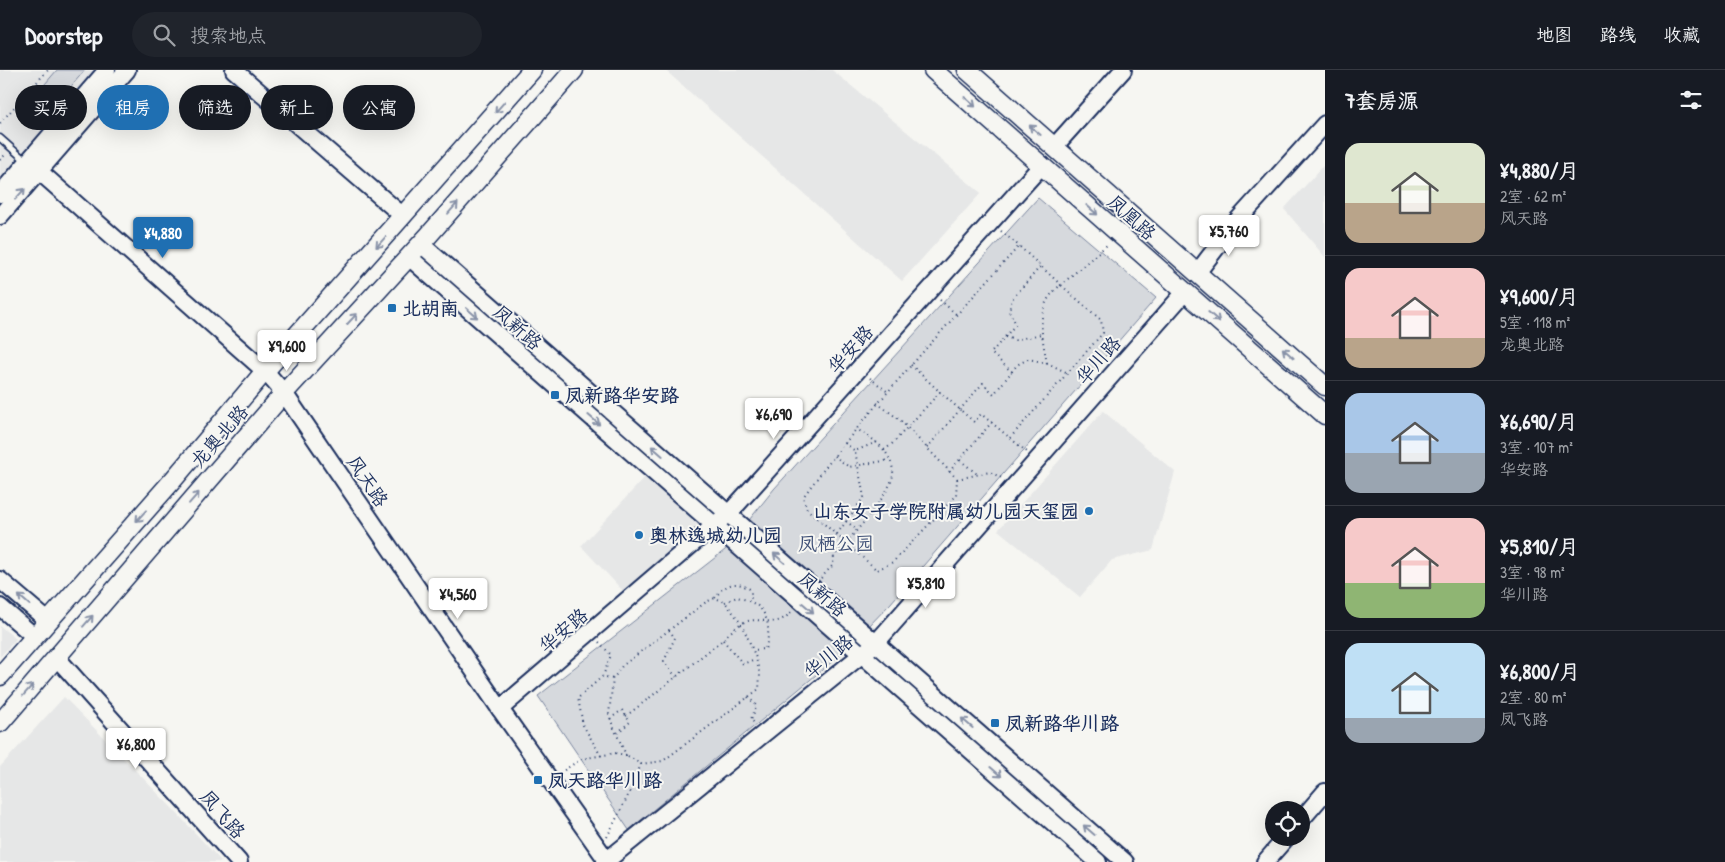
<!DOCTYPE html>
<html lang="zh">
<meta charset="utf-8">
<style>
:root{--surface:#171b24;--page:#20242c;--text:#f1f3f6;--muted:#9ea1a6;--line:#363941;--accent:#1f6fb2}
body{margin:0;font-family:"Patrick Hand","LXGW WenKai TC",sans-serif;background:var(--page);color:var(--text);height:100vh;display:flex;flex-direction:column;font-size:19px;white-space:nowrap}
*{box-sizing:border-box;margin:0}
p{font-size:16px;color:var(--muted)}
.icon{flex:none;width:28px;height:28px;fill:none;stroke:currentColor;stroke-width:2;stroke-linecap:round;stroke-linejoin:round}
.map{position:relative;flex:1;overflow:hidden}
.sheet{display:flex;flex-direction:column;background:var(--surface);width:400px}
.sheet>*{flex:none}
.banner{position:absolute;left:15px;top:15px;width:475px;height:45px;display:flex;gap:10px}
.fabs{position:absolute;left:1265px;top:731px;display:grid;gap:10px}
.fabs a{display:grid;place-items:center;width:45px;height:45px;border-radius:50%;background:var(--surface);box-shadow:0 5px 20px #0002;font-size:25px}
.price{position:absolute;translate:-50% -42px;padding:0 11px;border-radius:5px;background:#fff;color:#222;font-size:16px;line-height:32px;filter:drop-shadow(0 1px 2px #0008)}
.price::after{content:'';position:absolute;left:50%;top:30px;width:15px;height:11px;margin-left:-8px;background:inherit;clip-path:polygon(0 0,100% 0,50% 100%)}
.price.on{background:var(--accent);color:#fff}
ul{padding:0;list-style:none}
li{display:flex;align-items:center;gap:15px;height:125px;padding:0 20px}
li+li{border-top:1px solid var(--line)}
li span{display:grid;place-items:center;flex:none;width:140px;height:100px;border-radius:15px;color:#555}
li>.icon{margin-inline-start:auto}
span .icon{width:60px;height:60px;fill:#fffc;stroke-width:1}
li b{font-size:21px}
h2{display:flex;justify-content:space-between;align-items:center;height:60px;padding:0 20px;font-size:21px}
.pill{padding:0 18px;border-radius:22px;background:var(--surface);box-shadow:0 5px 20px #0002;font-size:18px;line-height:45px}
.pill.on{background:var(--accent);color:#fff}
header{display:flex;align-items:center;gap:30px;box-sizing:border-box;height:70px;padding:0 25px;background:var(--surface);border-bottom:1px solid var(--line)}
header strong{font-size:24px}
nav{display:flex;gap:28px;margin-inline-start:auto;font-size:18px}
.search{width:350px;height:45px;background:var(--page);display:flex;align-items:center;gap:12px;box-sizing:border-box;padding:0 18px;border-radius:28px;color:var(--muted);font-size:19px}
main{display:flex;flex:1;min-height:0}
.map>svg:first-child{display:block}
.built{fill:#e6e7e7}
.green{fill:#d6d9dd;stroke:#78849e}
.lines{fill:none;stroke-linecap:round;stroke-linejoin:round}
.lane-casing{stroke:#1b2f5e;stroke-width:9}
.secondary-casing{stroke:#1b2f5e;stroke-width:20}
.primary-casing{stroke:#1b2f5e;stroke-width:21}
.path{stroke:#1b2f5e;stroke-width:2;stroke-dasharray:1 4;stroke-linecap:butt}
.lane{stroke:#f6f6f2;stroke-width:5.5}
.secondary{stroke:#f6f6f2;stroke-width:16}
.primary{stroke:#f6f6f2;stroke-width:18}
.oneway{stroke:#8892a8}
.poi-dot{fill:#1f6fb2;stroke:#f6f6f2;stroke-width:2}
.labels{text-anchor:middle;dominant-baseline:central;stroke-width:4;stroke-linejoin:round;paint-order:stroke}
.street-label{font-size:19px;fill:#1b2f5e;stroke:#f6f6f2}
.poi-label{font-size:19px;font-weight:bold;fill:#1b2f5e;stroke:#f6f6f2;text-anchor:start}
.park-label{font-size:19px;fill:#405177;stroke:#f6f6f2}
</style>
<header>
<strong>Doorstep</strong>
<div class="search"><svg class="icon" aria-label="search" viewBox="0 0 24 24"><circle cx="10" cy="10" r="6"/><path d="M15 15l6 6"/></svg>搜索地点</div>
<nav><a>地图</a><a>路线</a><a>收藏</a></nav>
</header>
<main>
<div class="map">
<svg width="1325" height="792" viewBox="0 0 1325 792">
<rect width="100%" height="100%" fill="#f6f6f2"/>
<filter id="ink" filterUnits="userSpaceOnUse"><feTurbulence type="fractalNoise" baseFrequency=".02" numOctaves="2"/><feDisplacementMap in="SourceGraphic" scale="10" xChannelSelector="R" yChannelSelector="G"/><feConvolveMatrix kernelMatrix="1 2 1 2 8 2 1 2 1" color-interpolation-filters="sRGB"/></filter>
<g filter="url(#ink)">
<g class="built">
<polygon points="0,0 121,0 0,145"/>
<polygon points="665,0 832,0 981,123 902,211"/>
<polygon points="1325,94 1325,187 1284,139"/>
<polygon points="1103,341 1175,402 1153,480 1112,490 1080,527 998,460"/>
<polygon points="646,406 698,455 624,522 581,476"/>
<polygon points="0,556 16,569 0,587"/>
<polygon points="64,627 172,738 222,792 0,792 0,697"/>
</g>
<g class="green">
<polygon points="57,0 85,0 55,35 39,21"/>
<polygon points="1038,128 1156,228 890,534 845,581 629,760 538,626 725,480 774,419"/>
</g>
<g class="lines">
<g class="lane-casing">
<polyline id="lane" points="0,68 26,91"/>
</g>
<g class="secondary-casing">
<g id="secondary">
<polyline points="234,0 403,146"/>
<polyline points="1054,77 1123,0"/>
<polyline points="40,102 265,301 284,323 500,639 608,792"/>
<polyline points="0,124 107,0"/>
<polyline points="0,146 127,0"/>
<polyline points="421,174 1125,792"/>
<polyline points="409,187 1098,792"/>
<polyline points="1197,203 1236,152 1325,54"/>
<polyline points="0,510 48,551"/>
<polyline points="0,537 34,566"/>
<polyline points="57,588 239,792"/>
<polyline points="500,639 732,440 1042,95"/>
<polyline points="1301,750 1325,722"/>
<polyline points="605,792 876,573 1185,222"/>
<polyline points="1265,792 1286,768"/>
</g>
</g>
<g class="primary-casing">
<g id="primary">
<polyline points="933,0 1325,345"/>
<polyline points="967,0 1325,316"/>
<polyline points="0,606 173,410 265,301 532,0"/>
<polyline points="0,653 284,323 428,166 574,0"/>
</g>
</g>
<g class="path">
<polyline points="0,53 48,0"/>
<polyline points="0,90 7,83"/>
<polyline points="1001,161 1019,176"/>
<polyline points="940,230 957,245"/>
<polyline points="1005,267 1015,270 1041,264"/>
<polyline points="911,295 940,322"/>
<polyline points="1012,302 991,283 1016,254 1009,241 1012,229 1040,197"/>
<polyline points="870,308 888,322"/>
<path d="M877,333L900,350L957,409L956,426L893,492L877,500L807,439L803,427C869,338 945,258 1019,176L1061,215L1108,174"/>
<path d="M1010,368L1103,263L1101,250L1061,215C1057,218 1053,222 1050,226C1036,245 1043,272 1047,293"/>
<polyline points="845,373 855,381"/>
<polyline points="927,378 983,313 994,324 1017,295 1028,289 1047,293 1068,303"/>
<polyline points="884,380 891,375 940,322 974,352 981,344 1027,382"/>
<polyline points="834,386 849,397 889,390"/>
<polyline points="960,390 977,404"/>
<polyline points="949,402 992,352"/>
<polyline points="957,409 990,402 1004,409"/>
<polyline points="853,441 865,449"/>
<polyline points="846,451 856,459"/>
<polyline points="837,464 864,427 855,381 877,372"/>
<path d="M821,508L833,495L834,486C847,471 896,420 893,401C891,381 873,368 856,359"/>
<path d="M715,528C725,514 736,509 751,520V532"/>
<path d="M725,532L737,527C744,529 753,532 759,537C770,548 770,566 765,579L753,580"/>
<polyline points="669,560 675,568 664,591 676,607"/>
<polyline points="723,570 743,594 755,589"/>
<polyline points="599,572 611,585 603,606"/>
<polyline points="748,627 757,636 751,649 754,653"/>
<path d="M626,646C656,623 686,599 716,575C725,569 733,558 742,553C761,544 775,561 791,542"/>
<polyline points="610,649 622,640 630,652 616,664"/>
<polyline points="601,686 583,655 578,628 603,606 613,609"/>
<polyline points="560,703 581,689 615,683 626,685 613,656 609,644 613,609 622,596 706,532 715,528 725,532 738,549 747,566 756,588 760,605 759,619 663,691 641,694 626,685"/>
<polyline points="607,767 632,718 641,694"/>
</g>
<use href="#lane" class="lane"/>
<use href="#secondary" class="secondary"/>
<use href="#primary" class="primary"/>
</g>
<defs><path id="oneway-shaft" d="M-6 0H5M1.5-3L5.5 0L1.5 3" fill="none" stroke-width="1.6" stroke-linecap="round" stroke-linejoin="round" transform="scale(1.25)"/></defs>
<g class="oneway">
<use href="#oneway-shaft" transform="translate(970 32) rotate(41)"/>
<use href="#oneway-shaft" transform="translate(500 37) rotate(131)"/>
<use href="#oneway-shaft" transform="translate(1035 60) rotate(-139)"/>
<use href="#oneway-shaft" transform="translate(20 124) rotate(-48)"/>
<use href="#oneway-shaft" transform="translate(453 138) rotate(-49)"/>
<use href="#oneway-shaft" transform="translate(1092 140) rotate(41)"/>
<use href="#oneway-shaft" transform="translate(381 172) rotate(132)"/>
<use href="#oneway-shaft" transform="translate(472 243) rotate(41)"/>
<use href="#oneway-shaft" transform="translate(1214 247) rotate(41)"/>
<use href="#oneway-shaft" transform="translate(352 249) rotate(-47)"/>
<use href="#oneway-shaft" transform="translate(1288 283) rotate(-139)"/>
<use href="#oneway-shaft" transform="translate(594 350) rotate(41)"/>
<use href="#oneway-shaft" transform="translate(657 381) rotate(-139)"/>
<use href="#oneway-shaft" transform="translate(194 428) rotate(-49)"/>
<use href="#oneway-shaft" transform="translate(141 446) rotate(132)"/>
<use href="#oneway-shaft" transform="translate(779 488) rotate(-139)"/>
<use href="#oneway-shaft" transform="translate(24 530) rotate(-139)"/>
<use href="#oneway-shaft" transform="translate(808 538) rotate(41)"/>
<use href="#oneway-shaft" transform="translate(88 551) rotate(-49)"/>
<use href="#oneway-shaft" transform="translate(28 620) rotate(-49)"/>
<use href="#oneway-shaft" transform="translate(967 653) rotate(-139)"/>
<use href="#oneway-shaft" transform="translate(996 702) rotate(41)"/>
<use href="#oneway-shaft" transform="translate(1089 760) rotate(-139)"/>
</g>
</g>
<g class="poi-dot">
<rect x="387" y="233" width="10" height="10" rx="2.5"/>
<rect x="550" y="320" width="10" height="10" rx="2.5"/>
<circle cx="1089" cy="441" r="5"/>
<circle cx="639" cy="465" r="5"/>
<rect x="990" y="648" width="10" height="10" rx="2.5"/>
<rect x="533" y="705" width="10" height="10" rx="2.5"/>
</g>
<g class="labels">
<g class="street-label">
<text transform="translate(1132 147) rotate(42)">凤凰路</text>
<text transform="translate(518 257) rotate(41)">凤新路</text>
<text transform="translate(850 279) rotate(-48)">华安路</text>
<text transform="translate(1098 290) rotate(-49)">华川路</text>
<text transform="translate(219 366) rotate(-49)">龙奥北路</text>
<text transform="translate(368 411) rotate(56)">风天路</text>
<text transform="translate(823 524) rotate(41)">凤新路</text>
<text transform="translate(563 560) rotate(-40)">华安路</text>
<text transform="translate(828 586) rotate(-39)">华川路</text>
<text transform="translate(223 744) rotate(49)">凤飞路</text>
</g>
<g class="poi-label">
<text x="402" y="238">北胡南</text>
<text x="565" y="325">凤新路华安路</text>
<text x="1079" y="441" text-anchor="end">山东女子学院附属幼儿园天玺园</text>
<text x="649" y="465">奥林逸城幼儿园</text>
<text x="1005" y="653">凤新路华川路</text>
<text x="548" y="710">凤天路华川路</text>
</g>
<g class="park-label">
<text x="836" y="473">凤栖公园</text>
</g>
</g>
</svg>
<div class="fabs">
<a><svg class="icon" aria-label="locate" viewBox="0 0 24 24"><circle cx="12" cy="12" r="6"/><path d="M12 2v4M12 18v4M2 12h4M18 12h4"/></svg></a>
</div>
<b class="price" style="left:1229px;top:187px">¥5,760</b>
<b class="price on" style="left:163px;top:189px">¥4,880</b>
<b class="price" style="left:287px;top:302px">¥9,600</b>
<b class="price" style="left:774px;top:370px">¥6,690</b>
<b class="price" style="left:926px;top:539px">¥5,810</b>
<b class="price" style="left:458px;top:550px">¥4,560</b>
<b class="price" style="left:136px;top:700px">¥6,800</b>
<div class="banner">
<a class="pill">买房</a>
<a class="pill on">租房</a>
<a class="pill">筛选</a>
<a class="pill">新上</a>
<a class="pill">公寓</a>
</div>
</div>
<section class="sheet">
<h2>7套房源<svg class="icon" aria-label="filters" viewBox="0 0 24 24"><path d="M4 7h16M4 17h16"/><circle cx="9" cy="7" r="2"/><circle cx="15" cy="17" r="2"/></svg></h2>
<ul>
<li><span style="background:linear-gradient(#dfe7d0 60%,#b9a48a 0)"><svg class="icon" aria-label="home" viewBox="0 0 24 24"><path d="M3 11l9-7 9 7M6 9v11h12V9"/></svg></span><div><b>¥4,880/月</b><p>2室 · 62 m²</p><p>风天路</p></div></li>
<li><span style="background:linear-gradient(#f6c9c9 70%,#b9a48a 0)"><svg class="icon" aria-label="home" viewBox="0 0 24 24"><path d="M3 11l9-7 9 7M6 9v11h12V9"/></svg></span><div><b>¥9,600/月</b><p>5室 · 118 m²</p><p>龙奥北路</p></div></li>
<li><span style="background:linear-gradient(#a9c7e8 60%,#9aa5b1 0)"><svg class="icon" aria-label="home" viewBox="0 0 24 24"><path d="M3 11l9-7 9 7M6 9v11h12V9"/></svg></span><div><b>¥6,690/月</b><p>3室 · 107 m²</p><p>华安路</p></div></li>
<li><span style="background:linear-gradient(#f6c9c9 65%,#8fb573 0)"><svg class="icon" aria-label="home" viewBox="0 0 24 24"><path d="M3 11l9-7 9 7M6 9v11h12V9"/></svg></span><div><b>¥5,810/月</b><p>3室 · 98 m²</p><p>华川路</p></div></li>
<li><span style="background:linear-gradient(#bfe0f5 75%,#9aa5b1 0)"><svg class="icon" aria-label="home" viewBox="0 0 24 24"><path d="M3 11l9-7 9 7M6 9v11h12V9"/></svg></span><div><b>¥6,800/月</b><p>2室 · 80 m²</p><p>凤飞路</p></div></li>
</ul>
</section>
</main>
